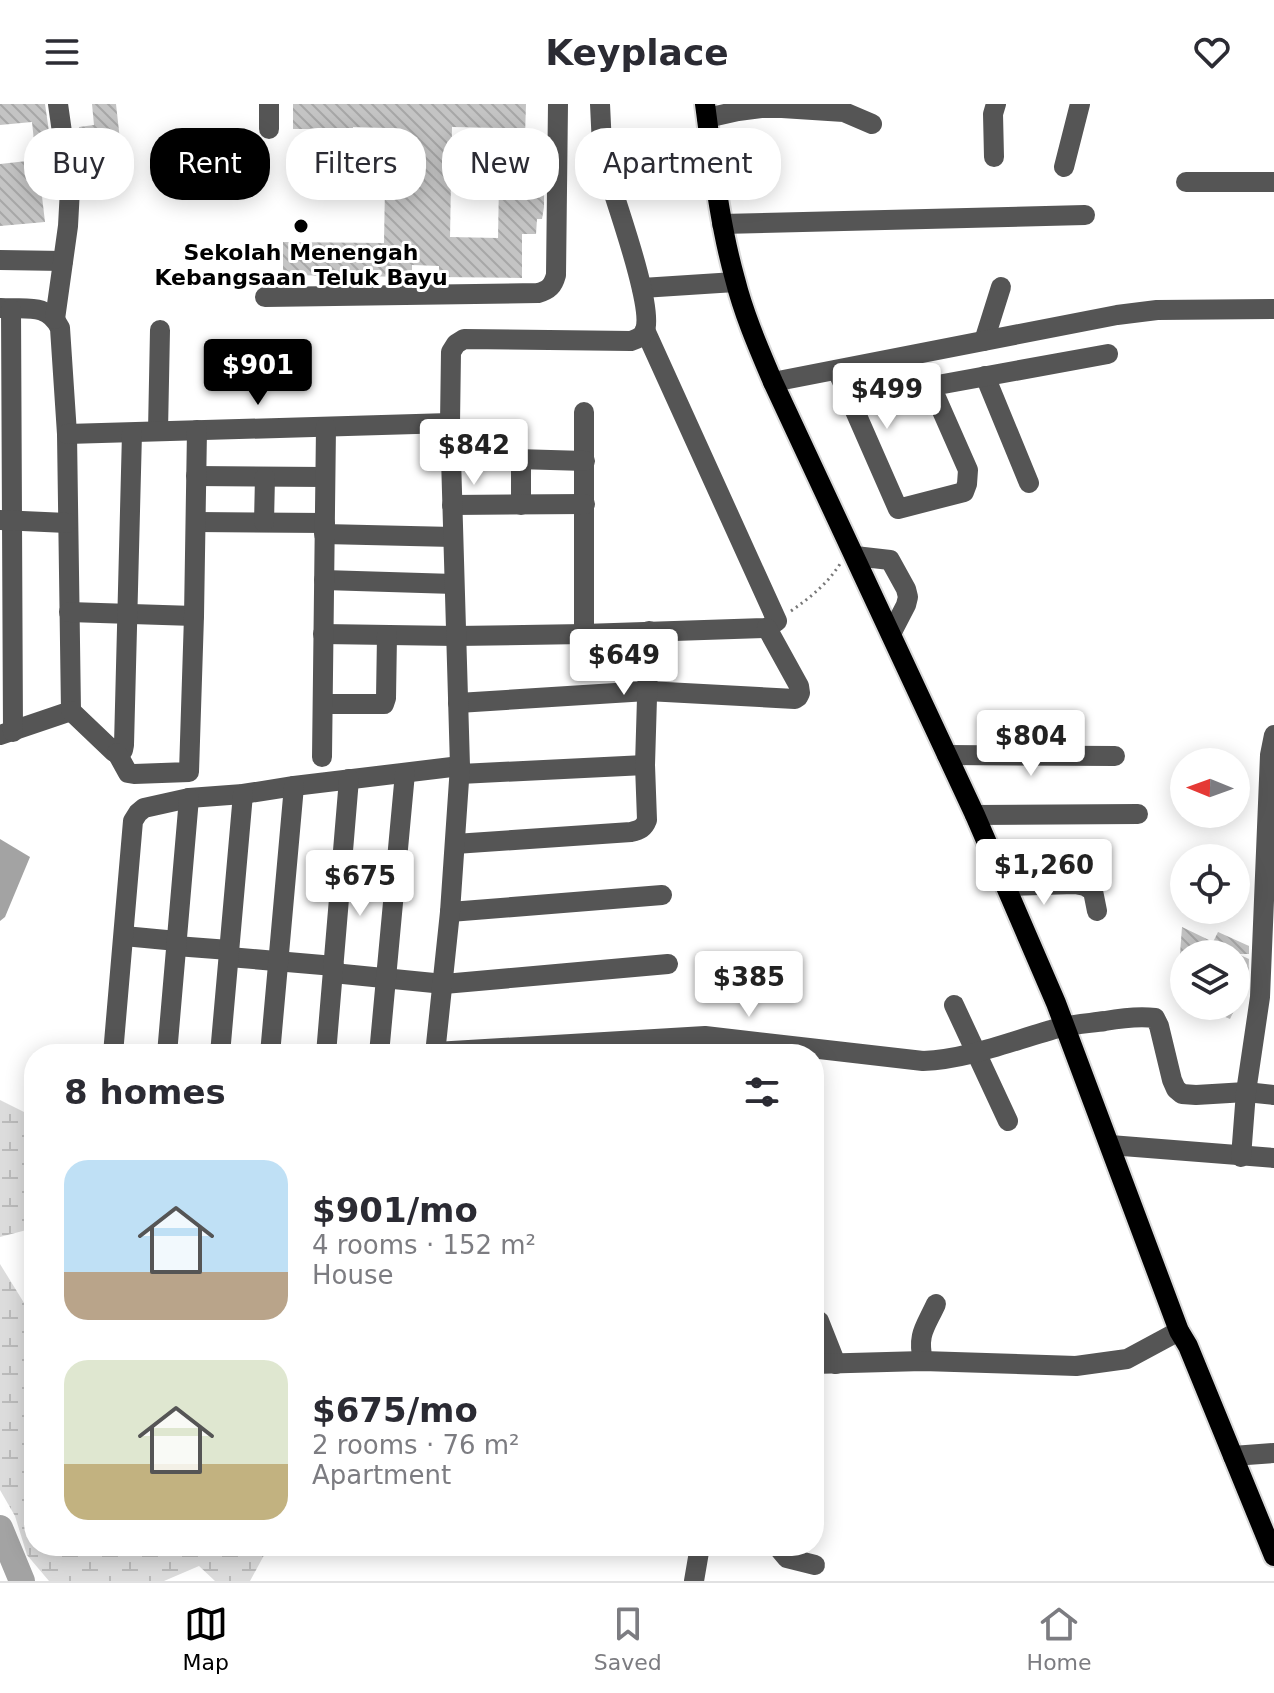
<!DOCTYPE html>
<meta charset="utf-8">
<style>
:root{--surface:#fff;--page:#f7f7f7;--text:#2b2b33;--muted:#7c7c81;--line:#e1e1e2;--accent:#000}
body{margin:0;font-family:"DejaVu Sans",sans-serif;background:var(--page);color:var(--text);height:100vh;display:flex;flex-direction:column;font-size:30px;white-space:nowrap}
*{box-sizing:border-box;margin:0}
p{font-size:26px;color:var(--muted)}
.icon{flex:none;width:44px;height:44px;fill:none;stroke:currentColor;stroke-width:2;stroke-linecap:round;stroke-linejoin:round}
.map{position:relative;flex:1;overflow:hidden}
.drawer{position:absolute;left:24px;top:940px;width:800px;height:512px;display:flex;flex-direction:column;background:var(--surface);border-radius:32px;box-shadow:0 4px 20px #0003}
.drawer>*{flex:none}
.guide{position:absolute;left:24px;top:24px;width:800px;height:72px;display:flex;gap:16px}
.needle{width:52px;rotate:271deg}
.buttons{position:absolute;left:1170px;top:644px;display:grid;gap:16px}
.buttons a{display:grid;place-items:center;width:80px;height:80px;border-radius:50%;background:var(--surface);box-shadow:0 4px 20px #0003;font-size:40px}
.price{position:absolute;translate:-50% -68px;padding:0 18px;border-radius:8px;background:#fff;color:#222;font-size:26px;line-height:52px;filter:drop-shadow(0 2px 4px #0008)}
.price::after{content:'';position:absolute;left:50%;top:48px;width:24px;height:18px;margin-left:-12px;background:inherit;clip-path:polygon(0 0,100% 0,50% 100%)}
.price.current{background:var(--accent);color:#fff}
ul{padding:0;list-style:none}
li{display:flex;align-items:center;gap:24px;height:200px;padding:0 40px}
li span{display:grid;place-items:center;flex:none;width:224px;height:160px;border-radius:24px;color:#555}
li>.icon{margin-inline-start:auto}
span .icon{width:96px;height:96px;fill:#fffc;stroke-width:1}
li b{font-size:34px}
h2{display:flex;justify-content:space-between;align-items:center;height:96px;padding:0 40px;font-size:34px}
.pill{padding:0 28px;border-radius:32px;background:var(--surface);box-shadow:0 4px 20px #0003;font-size:28px;line-height:72px}
.pill.current{background:var(--accent);color:#fff}
header{display:flex;justify-content:space-between;align-items:center;height:104px;padding:0 40px;background:var(--surface);font-size:36px;font-weight:700}
.dock{display:flex;justify-content:space-around;align-items:center;height:112px;border-top:2px solid var(--line);background:var(--surface);font-size:22px;color:var(--muted)}
.dock a{display:grid;justify-items:center;gap:4px}
.dock .current{color:var(--accent)}
.map>svg:first-child{display:block}
.wetland{fill:url(#wetland-marsh)}
.water{fill:#a3a3a3}
.lines{fill:none;stroke-linecap:round;stroke-linejoin:round}
.river{stroke:#a3a3a3;stroke-width:26}
.building{fill:url(#building-back-hatch);fill-rule:evenodd}
.major-casing{stroke:#dbdbdb;stroke-width:24}
.path{stroke:#777;stroke-width:3;stroke-dasharray:2 4;stroke-linecap:butt}
.minor{stroke:#555;stroke-width:20}
.major{stroke:#000;stroke-width:20}
.poi-dot{fill:#000;stroke:#fff;stroke-width:3}
.labels{text-anchor:middle;dominant-baseline:central;stroke-width:6;stroke-linejoin:round;paint-order:stroke}
.poi-label{font-size:22px;font-weight:bold;fill:#000;stroke:#fff}
</style>
<header><svg class="icon" aria-label="menu" viewBox="0 0 24 24"><path d="M4 6h16M4 12h16M4 18h16"/></svg>Keyplace<svg class="icon" aria-label="heart" viewBox="0 0 24 24"><path d="M12 20l-8-8c-3-5 5-10 8-4 3-6 11-1 8 4z"/></svg></header>
<div class="map">
<svg width="1274" height="1477" viewBox="0 0 1274 1477">
<defs>
<pattern id="wetland-marsh" width="20" height="14" patternUnits="userSpaceOnUse" patternTransform="scale(2)"><rect width="20" height="14" fill="#dcdcdc"/><path d="M1 5h8M5 5V1M11 12h8M15 12V8" fill="none" stroke="#bbb"/></pattern>
<pattern id="building-back-hatch" width="6" height="6" patternUnits="userSpaceOnUse" patternTransform="scale(2)"><rect width="6" height="6" fill="#c4c4c4"/><path d="M-1 5l2 2M0 0l6 6M5-1l2 2" fill="none" stroke="#a7a7a7"/></pattern>
</defs>
<rect width="100%" height="100%" fill="#fff"/>
<g class="wetland">
<polygon points="0,996 34,1013 34,1124 0,1133"/>
<polygon points="0,1160 34,1215 34,1442 269,1442 250,1477 215,1477 199,1462 164,1477 49,1477 27,1451 15,1412 0,1386"/>
</g>
<polygon class="water" points="0,735 30,753 5,813 0,817"/>
<g class="lines">
<polyline class="river" points="0,1424 22,1477"/>
</g>
<g class="building">
<polygon points="0,0 45,0 57,83 41,84 45,118 0,122 0,60 36,56 32,18 0,21"/>
<polygon points="92,0 116,0 121,45 82,49 79,23 94,21"/>
<path d="M293,0H526L525,32H544V103L542,115H537L536,130H522V174L439,173V162L412,161V173L283,171V138L384,139L386,24L353,23V28H339V41L319,40V25H293ZM452,23L500,24L498,134L450,133Z"/>
<polygon points="1182,823 1213,838 1218,828 1249,842 1249,850 1238,850 1249,855 1248,878 1230,915 1202,902 1236,902 1236,850 1180,850"/>
</g>
<g class="lines">
<g class="major-casing">
<path id="major" d="M705,0C713,59 719,118 735,175C744,211 759,245 773,278L975,711L1056,899L1179,1227L1188,1242L1274,1452"/>
</g>
<path class="path" d="M791,507C811,493 827,480 840,460"/>
<g class="minor">
<polyline points="269,0 269,25"/>
<polyline points="707,14 738,7 761,4 782,4 844,8 872,20"/>
<polyline points="994,53 993,10 996,0"/>
<polyline points="1064,63 1080,0"/>
<polyline points="1186,78 1274,78"/>
<polyline points="722,120 1085,111"/>
<polyline points="0,156 63,157"/>
<polyline points="642,184 735,178"/>
<path d="M265,193L538,189C549,186 553,182 556,171L558,0"/>
<path d="M0,204C25,206 47,198 60,224L67,330L71,607L0,631"/>
<polyline points="11,205 13,628"/>
<polyline points="55,215 68,122 70,85 58,0"/>
<polyline points="984,237 1001,183"/>
<polyline points="837,266 898,405 964,388 967,380 968,366 931,282"/>
<polyline points="985,272 1029,379"/>
<polyline points="773,278 1117,211 1157,206 1274,205"/>
<polyline points="850,297 1108,250"/>
<polyline points="584,308 584,530"/>
<polyline points="158,327 160,226"/>
<polyline points="67,330 450,319"/>
<polyline points="451,353 585,357"/>
<polyline points="521,355 521,401"/>
<polyline points="196,372 325,373"/>
<polyline points="452,401 585,400"/>
<polyline points="0,416 67,419"/>
<polyline points="196,418 325,419"/>
<polyline points="264,418 265,373"/>
<polyline points="324,430 453,433"/>
<polyline points="855,452 890,456 906,485 908,493 906,501 891,530"/>
<polyline points="324,476 454,480"/>
<polyline points="69,508 194,512"/>
<polyline points="323,530 456,532 584,530 767,524 777,517 645,226"/>
<polyline points="458,599 647,587 795,595 798,593 800,589 799,582 767,524"/>
<polyline points="323,600 384,600 386,594 387,531"/>
<polyline points="71,607 114,648 117,649 123,646 124,641 132,329"/>
<polyline points="117,649 128,669 134,670 189,668 194,512 197,326"/>
<polyline points="947,651 1115,652"/>
<polyline points="322,653 326,323"/>
<polyline points="460,670 645,661"/>
<polyline points="975,711 1138,710"/>
<path d="M455,740L631,728C640,726 644,724 647,716L645,661L649,527"/>
<polyline points="1006,782 1075,780 1085,782 1093,787 1097,807"/>
<polyline points="450,808 662,791"/>
<polyline points="124,832 177,837"/>
<polyline points="176,842 229,846"/>
<polyline points="229,853 334,862"/>
<polyline points="333,869 444,880 668,860"/>
<polyline points="954,901 1008,1017"/>
<path d="M435,948L705,932L923,957C971,955 1016,935 1062,923C1076,920 1091,919 1105,917C1122,914 1138,912 1155,914L1159,922L1172,976L1176,985L1182,990L1196,991L1246,988L1274,991"/>
<polyline points="113,950 133,717 138,709 144,704 189,694 243,690 294,682 460,662"/>
<polyline points="167,950 189,694"/>
<polyline points="220,950 243,690"/>
<polyline points="270,950 294,682"/>
<polyline points="326,950 349,675"/>
<polyline points="379,950 405,669"/>
<path d="M435,950L450,808L460,662L450,319L451,248L456,240L464,235L631,237C637,235 643,233 645,226C654,202 614,93 605,62L602,42L600,0"/>
<polyline points="1110,1041 1274,1054"/>
<polyline points="1241,1053 1246,988 1260,893 1270,651 1274,631"/>
<polyline points="814,1214 819,1217 836,1260"/>
<path d="M923,1257C917,1230 925,1224 936,1200"/>
<polyline points="814,1260 923,1257 1076,1262 1127,1255 1179,1227"/>
<polyline points="1233,1352 1274,1349"/>
<polyline points="777,1442 787,1454 815,1461"/>
<polyline points="694,1477 700,1442"/>
</g>
<use href="#major" class="major"/>
</g>
<circle class="poi-dot" cx="301" cy="122" r="8"/>
<g class="labels">
<g class="poi-label">
<text x="301" y="148">Sekolah Menengah<tspan x="301" dy="25">Kebangsaan Teluk Bayu</tspan></text>
</g>
</g>
</svg>
<div class="buttons">
<a><svg class="needle" viewBox="-14 -14 28 28"><path d="M0-13l5 13h-10z" fill="#e53935"/><path d="M0 13l5-13h-10z" fill="#7c7c81"/></svg></a>
<a><svg class="icon" aria-label="locate" viewBox="0 0 24 24"><circle cx="12" cy="12" r="6"/><path d="M12 2v4M12 18v4M2 12h4M18 12h4"/></svg></a>
<a><svg class="icon" aria-label="layers" viewBox="0 0 24 24"><path d="M12 4l9 5-9 5-9-5zM3 14l9 5 9-5"/></svg></a>
</div>
<b class="price current" style="left:258px;top:303px">$901</b>
<b class="price" style="left:887px;top:327px">$499</b>
<b class="price" style="left:474px;top:383px">$842</b>
<b class="price" style="left:624px;top:593px">$649</b>
<b class="price" style="left:1031px;top:674px">$804</b>
<b class="price" style="left:1044px;top:803px">$1,260</b>
<b class="price" style="left:360px;top:814px">$675</b>
<b class="price" style="left:749px;top:915px">$385</b>
<div class="guide">
<a class="pill">Buy</a>
<a class="pill current">Rent</a>
<a class="pill">Filters</a>
<a class="pill">New</a>
<a class="pill">Apartment</a>
</div>
<section class="drawer">
<h2>8 homes<svg class="icon" aria-label="filters" viewBox="0 0 24 24"><path d="M4 7h16M4 17h16"/><circle cx="9" cy="7" r="2"/><circle cx="15" cy="17" r="2"/></svg></h2>
<ul>
<li><span style="background:linear-gradient(#bfe0f5 70%,#b9a48a 0)"><svg class="icon" aria-label="home" viewBox="0 0 24 24"><path d="M3 11l9-7 9 7M6 9v11h12V9"/></svg></span><div><b>$901/mo</b><p>4 rooms · 152 m²</p><p>House</p></div></li>
<li><span style="background:linear-gradient(#dfe7d0 65%,#c2b280 0)"><svg class="icon" aria-label="home" viewBox="0 0 24 24"><path d="M3 11l9-7 9 7M6 9v11h12V9"/></svg></span><div><b>$675/mo</b><p>2 rooms · 76 m²</p><p>Apartment</p></div></li>
</ul>
</section>
</div>
<nav class="dock">
<a class="current"><svg class="icon" aria-label="map" viewBox="0 0 24 24"><path d="M3 6l6-2 6 2 6-2v14l-6 2-6-2-6 2zM9 4v14M15 6v14"/></svg>Map</a>
<a><svg class="icon" aria-label="saved" viewBox="0 0 24 24"><path d="M7 4h10v16l-5-4-5 4z"/></svg>Saved</a>
<a><svg class="icon" aria-label="home" viewBox="0 0 24 24"><path d="M3 11l9-7 9 7M6 9v11h12V9"/></svg>Home</a>
</nav>
